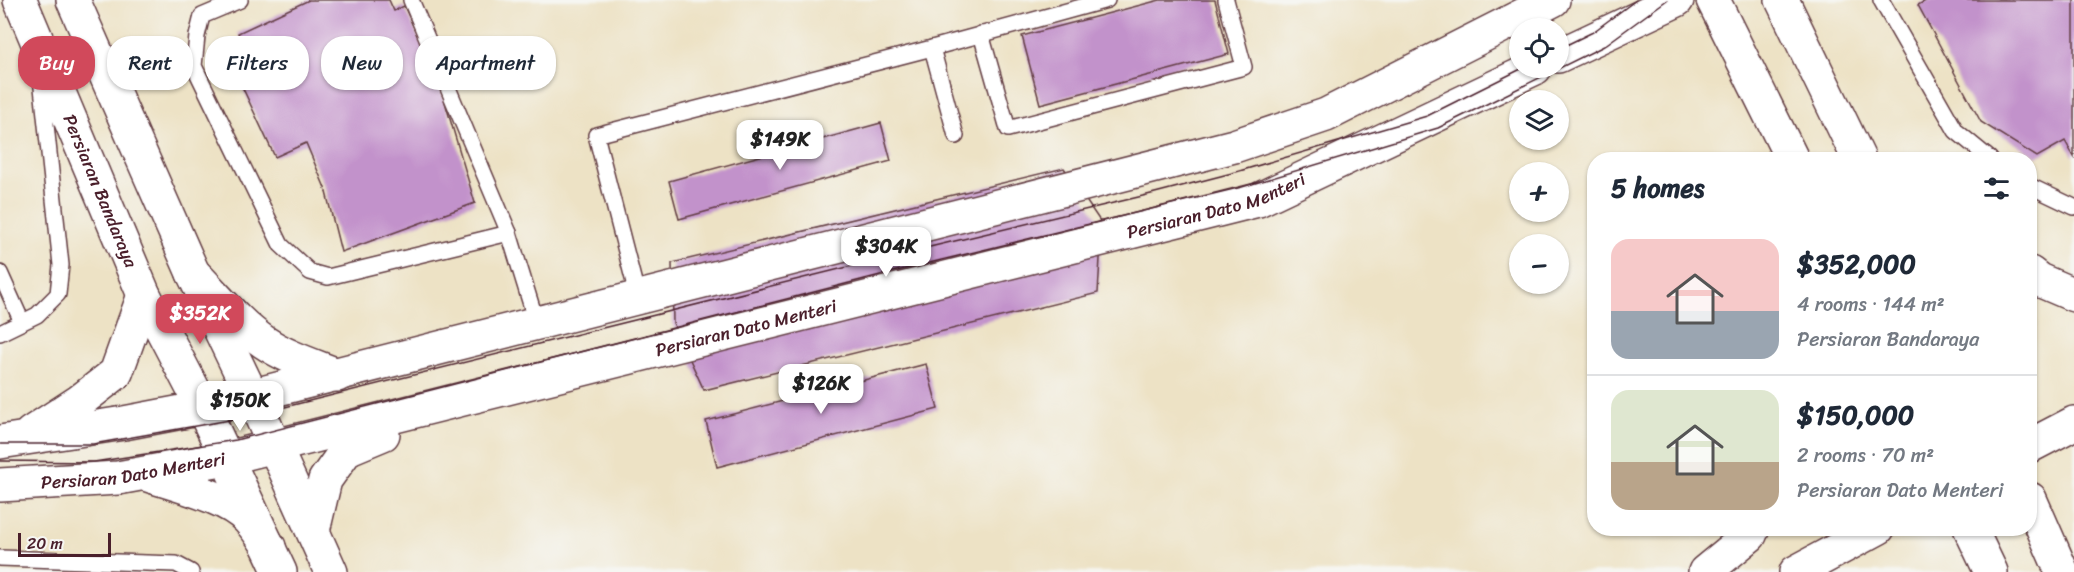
<!DOCTYPE html>
<meta charset="utf-8">
<style>
:root{--surface:#fff;--page:#f2f2f3;--text:#1f2937;--muted:#747a83;--line:#e0e1e3;--accent:#d1495b}
body{margin:0;font-family:Sriracha,sans-serif;background:var(--page);color:var(--text);height:100vh;display:flex;flex-direction:column;font-size:22px;white-space:nowrap}
*{box-sizing:border-box;margin:0}
p{font-size:20px;color:var(--muted)}
.icon{flex:none;width:33px;height:33px;fill:none;stroke:currentColor;stroke-width:2;stroke-linecap:round;stroke-linejoin:round}
.map{position:relative;flex:1;overflow:hidden}
.sheet{position:absolute;left:1587px;top:152px;width:450px;height:384px;display:flex;flex-direction:column;background:var(--surface);border-radius:24px;box-shadow:0 2px 4px #0004}
.sheet>*{flex:none}
.top-card{position:absolute;left:18px;top:36px;width:570px;height:54px;display:flex;gap:12px}
.buttons{position:absolute;left:1509px;top:18px;display:grid;gap:12px}
.buttons a{display:grid;place-items:center;width:60px;height:60px;border-radius:50%;background:var(--surface);box-shadow:0 2px 4px #0004;font-size:30px}
.scale{position:absolute;left:18px;bottom:15px;width:93px;box-sizing:border-box;padding-left:6px;border:3px solid #4a1f2b;border-top:0;font-size:16px;line-height:21px;white-space:nowrap;color:#4a1f2b;-webkit-text-stroke:4px #f6f6f2;paint-order:stroke}
.price{position:absolute;translate:-50% -51px;padding:0 14px;border-radius:12px;background:#fff;color:#222;font-size:20px;line-height:39px;filter:drop-shadow(0 2px 3px #0008)}
.price::after{content:'';position:absolute;left:50%;top:36px;width:18px;height:14px;margin-left:-9px;background:inherit;clip-path:polygon(0 0,100% 0,50% 100%)}
.price.active{background:var(--accent);color:#fff}
ul{padding:0;list-style:none}
li{display:flex;align-items:center;gap:18px;height:150px;padding:0 24px}
li+li{border-top:2px solid var(--line)}
li span{display:grid;place-items:center;flex:none;width:168px;height:120px;border-radius:18px;color:#555}
li>.icon{margin-inline-start:auto}
span .icon{width:72px;height:72px;fill:#fffc;stroke-width:1}
li b{font-size:26px}
h2{display:flex;justify-content:space-between;align-items:center;height:72px;padding:0 24px;font-size:26px}
.tag{padding:0 21px;border-radius:24px;background:var(--surface);box-shadow:0 2px 4px #0004;font-size:21px;line-height:54px}
.tag.active{background:var(--accent);color:#fff}
.map>svg:first-child{display:block}
.building{fill:#c292cb}
.lines{fill:none;stroke-linecap:round;stroke-linejoin:round}
.lane-casing{stroke:#623c42;stroke-width:18}
.secondary-casing{stroke:#623c42;stroke-width:36}
.primary-casing{stroke:#623c42;stroke-width:36}
.lane{stroke:#fff;stroke-width:15}
.secondary{stroke:#fff;stroke-width:33}
.primary{stroke:#fff;stroke-width:33}
.tram{stroke:#4a1f2b;stroke-width:1.5}
.labels{text-anchor:middle;dominant-baseline:central;stroke-width:4.5;stroke-linejoin:round;paint-order:stroke}
.street-label{font-size:18px;fill:#4a1f2b;stroke:#f6f6f2}
</style>
<div class="map">
<svg width="2074" height="572" viewBox="0 0 2074 572">
<rect width="100%" height="100%" fill="#f6f6f2"/>
<filter id="ink" filterUnits="userSpaceOnUse"><feTurbulence type="fractalNoise" baseFrequency=".0167" numOctaves="2"/><feDisplacementMap in="SourceGraphic" scale="12" xChannelSelector="R" yChannelSelector="G"/><feConvolveMatrix kernelMatrix="1 2 1 2 8 2 1 2 1" color-interpolation-filters="sRGB"/></filter>
<filter id="wash" filterUnits="userSpaceOnUse"><feTurbulence type="fractalNoise" baseFrequency=".008" numOctaves="4" result="noise"/><feDisplacementMap in="SourceGraphic" scale="24" xChannelSelector="R" yChannelSelector="G"/><feGaussianBlur stdDeviation="1.35" result="paint"/><feColorMatrix in="noise" values="0 0 0 0 0 0 0 0 0 0 0 0 0 0 0 0 0 1.4 0 .05"/><feComposite in="paint" operator="in"/></filter>
<g filter="url(#wash)">
<rect width="100%" height="100%" fill="#ede2c5"/>
<g id="blocks">
<g class="building">
<polygon points="309,0 389,0 394,11 404,6 439,82 475,203 341,252 325,188 306,143 275,157 239,80 257,72 238,33"/>
<polygon points="1160,0 1215,0 1229,54 1040,104 1022,36"/>
<polygon points="1927,0 2074,0 2074,157 2065,141 2037,157 1981,122 1918,5"/>
<polygon points="881,123 891,161 679,219 669,181"/>
<polygon points="1064,168 1102,224 1098,293 704,390 673,323 672,263"/>
<polygon points="926,364 938,409 717,467 706,421"/>
</g>
</g>
</g>
<g filter="url(#ink)">
<use href="#blocks" fill-opacity="0" stroke="#623c42" stroke-width="1.5"/>
<g class="lines">
<g class="lane-casing">
<g id="lane">
<polyline points="240,0 202,16 197,36 194,66 281,245 310,272 328,277 509,233"/>
<polyline points="411,0 509,233 537,324"/>
<polyline points="1881,0 1956,131 1990,159"/>
<polyline points="981,34 1008,129 1244,67 1226,0"/>
<polyline points="932,48 1107,0"/>
<polyline points="2030,186 2074,207"/>
<polyline points="0,273 22,322"/>
<polyline points="638,298 596,135 932,48 956,136"/>
<polyline points="0,333 37,315 58,294 61,265 41,78"/>
<polyline points="0,558 176,564 191,572"/>
</g>
</g>
<g class="secondary-casing">
<g id="secondary">
<path id="s1" d="M20,0L144,295L203,408L280,572"/>
<polyline points="73,0 193,273 252,396 331,572"/>
<polyline points="2030,446 2074,423"/>
<polyline points="1796,572 1878,528"/>
</g>
</g>
<g class="primary-casing">
<g id="primary">
<polyline points="1713,0 1792,159"/>
<polyline points="1782,0 1859,159"/>
<polyline points="1558,56 1677,0"/>
<path d="M193,273C216,296 237,323 264,342C286,357 312,365 337,375"/>
<polyline points="2030,273 2039,280 2074,295"/>
<polyline points="31,433 80,401 116,373 144,295"/>
<polyline points="0,442 124,423 203,408 1234,146 1326,115 1553,0"/>
<path d="M145,474C174,484 229,497 249,520C257,528 263,538 269,547"/>
<path id="s2" d="M0,485L118,478L227,458L1258,200L1535,68"/>
<polyline points="2030,499 2062,572"/>
<polyline points="1970,528 1991,572"/>
<polyline points="313,531 325,480 347,449 383,434"/>
<polyline points="1705,572 1750,535 1753,528"/>
</g>
</g>
<use href="#lane" class="lane"/>
<use href="#secondary" class="secondary"/>
<use href="#primary" class="primary"/>
<g class="tram">
<polyline points="1558,49 1593,32 1636,0"/>
<polyline points="0,444 93,444 241,418 888,257 1151,194 1236,172 1427,116 1523,68"/>
<polyline points="0,461 94,462 236,440 892,272 1242,187 1438,128 1604,46 1667,0"/>
</g>
</g>
</g>
<g class="labels">
<g class="street-label">
<text stroke="none"><textPath href="#s1" startOffset="207">Persiaran Bandaraya</textPath></text>
<text stroke="none"><textPath href="#s2" startOffset="1250">Persiaran Dato Menteri</textPath></text>
<text stroke="none"><textPath href="#s2" startOffset="764">Persiaran Dato Menteri</textPath></text>
<text stroke="none"><textPath href="#s2" startOffset="134">Persiaran Dato Menteri</textPath></text>
</g>
</g>
</svg>
<div class="buttons">
<a><svg class="icon" aria-label="locate" viewBox="0 0 24 24"><circle cx="12" cy="12" r="6"/><path d="M12 2v4M12 18v4M2 12h4M18 12h4"/></svg></a>
<a><svg class="icon" aria-label="layers" viewBox="0 0 24 24"><path d="M12 4l9 5-9 5-9-5zM3 14l9 5 9-5"/></svg></a>
<a>+</a>
<a>−</a>
</div>
<div class="scale">20 m</div>
<b class="price" style="left:780px;top:171px">$149K</b>
<b class="price" style="left:886px;top:278px">$304K</b>
<b class="price active" style="left:200px;top:345px">$352K</b>
<b class="price" style="left:821px;top:415px">$126K</b>
<b class="price" style="left:240px;top:432px">$150K</b>
<div class="top-card">
<a class="tag active">Buy</a>
<a class="tag">Rent</a>
<a class="tag">Filters</a>
<a class="tag">New</a>
<a class="tag">Apartment</a>
</div>
<section class="sheet">
<h2>5 homes<svg class="icon" aria-label="filters" viewBox="0 0 24 24"><path d="M4 7h16M4 17h16"/><circle cx="9" cy="7" r="2"/><circle cx="15" cy="17" r="2"/></svg></h2>
<ul>
<li><span style="background:linear-gradient(#f6c9c9 60%,#9aa5b1 0)"><svg class="icon" aria-label="home" viewBox="0 0 24 24"><path d="M3 11l9-7 9 7M6 9v11h12V9"/></svg></span><div><b>$352,000</b><p>4 rooms · 144 m²</p><p>Persiaran Bandaraya</p></div></li>
<li><span style="background:linear-gradient(#dfe7d0 60%,#b9a48a 0)"><svg class="icon" aria-label="home" viewBox="0 0 24 24"><path d="M3 11l9-7 9 7M6 9v11h12V9"/></svg></span><div><b>$150,000</b><p>2 rooms · 70 m²</p><p>Persiaran Dato Menteri</p></div></li>
</ul>
</section>
</div>
